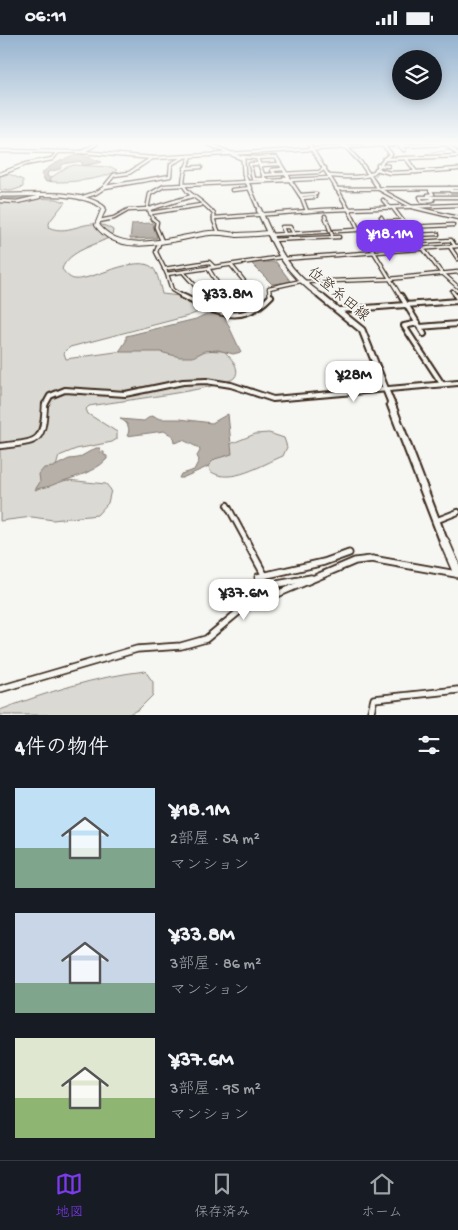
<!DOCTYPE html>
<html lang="ja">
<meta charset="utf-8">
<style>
:root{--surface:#171b24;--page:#20242c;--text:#f1f3f6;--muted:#9ea1a6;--line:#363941;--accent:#7c3aed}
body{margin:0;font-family:"Gochi Hand","Klee One",sans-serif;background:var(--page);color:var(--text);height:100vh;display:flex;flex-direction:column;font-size:19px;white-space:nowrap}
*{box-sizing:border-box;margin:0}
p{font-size:16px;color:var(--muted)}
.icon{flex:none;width:28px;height:28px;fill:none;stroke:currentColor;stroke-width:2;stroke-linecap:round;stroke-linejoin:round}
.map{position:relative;height:680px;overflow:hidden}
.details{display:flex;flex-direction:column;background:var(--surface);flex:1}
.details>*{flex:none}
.controls{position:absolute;left:392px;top:15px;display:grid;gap:10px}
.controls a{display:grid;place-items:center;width:50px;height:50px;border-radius:50%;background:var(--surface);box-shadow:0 2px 12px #0003;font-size:25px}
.price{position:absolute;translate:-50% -42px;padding:0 11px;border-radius:10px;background:#fff;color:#222;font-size:16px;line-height:32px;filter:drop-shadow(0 1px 2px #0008)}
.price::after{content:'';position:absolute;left:50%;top:30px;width:15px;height:11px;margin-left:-8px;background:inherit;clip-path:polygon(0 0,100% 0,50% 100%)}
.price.active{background:var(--accent);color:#fff}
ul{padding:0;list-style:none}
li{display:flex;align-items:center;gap:15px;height:125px;padding:0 15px}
li span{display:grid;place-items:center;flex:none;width:140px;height:100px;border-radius:0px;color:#555}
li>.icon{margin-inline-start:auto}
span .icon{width:60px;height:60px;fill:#fffc;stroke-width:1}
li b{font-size:21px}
h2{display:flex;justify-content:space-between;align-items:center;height:60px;padding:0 15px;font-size:21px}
.status{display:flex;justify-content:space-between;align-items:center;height:35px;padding:0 25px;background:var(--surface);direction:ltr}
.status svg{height:14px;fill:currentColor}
.tab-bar{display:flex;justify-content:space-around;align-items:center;height:70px;border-top:1px solid var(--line);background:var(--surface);font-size:14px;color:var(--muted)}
.tab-bar a{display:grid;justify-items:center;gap:2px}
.tab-bar .active{color:var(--accent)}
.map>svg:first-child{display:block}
.green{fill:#dad9d3;stroke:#8a8278}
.water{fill:#b6b0a9;stroke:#857a71}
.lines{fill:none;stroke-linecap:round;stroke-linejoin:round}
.stream{stroke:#857a71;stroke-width:1}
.river{fill:#b6b0a9;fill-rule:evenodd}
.minor-far3-casing{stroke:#3b2a1e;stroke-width:5}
.minor-far2-casing{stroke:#3b2a1e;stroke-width:8}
.minor-far1-casing{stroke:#3b2a1e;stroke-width:8}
.minor-casing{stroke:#3b2a1e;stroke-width:9}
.tertiary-far1-casing{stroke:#3b2a1e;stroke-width:5.5}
.tertiary-casing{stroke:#3b2a1e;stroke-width:6}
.secondary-far4-casing{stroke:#3b2a1e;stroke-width:5.5}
.secondary-far3-casing{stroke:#3b2a1e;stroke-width:7}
.secondary-far2-casing{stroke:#3b2a1e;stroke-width:9}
.secondary-far1-casing{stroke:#3b2a1e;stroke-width:11}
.secondary-casing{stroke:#3b2a1e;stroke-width:12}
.minor-far3{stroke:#f6f6f2;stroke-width:2.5}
.minor-far2{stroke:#f6f6f2;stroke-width:4}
.minor-far1{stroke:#f6f6f2;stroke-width:4.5}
.minor{stroke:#f6f6f2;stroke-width:5.5}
.tertiary-far1{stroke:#f6f6f2;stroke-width:3}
.tertiary{stroke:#f6f6f2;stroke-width:4}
.secondary-far4{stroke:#f6f6f2;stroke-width:3}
.secondary-far3{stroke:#f6f6f2;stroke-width:4.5}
.secondary-far2{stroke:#f6f6f2;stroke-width:5}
.secondary-far1{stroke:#f6f6f2;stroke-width:7}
.secondary{stroke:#f6f6f2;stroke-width:9}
.minor-bridge-casing{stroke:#3b2a1e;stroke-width:5;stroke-linecap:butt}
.minor-bridge{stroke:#f6f6f2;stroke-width:2.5}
.labels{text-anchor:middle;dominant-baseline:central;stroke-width:4;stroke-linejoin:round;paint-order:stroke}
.street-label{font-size:15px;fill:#3b2a1e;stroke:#f6f6f2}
</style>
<div class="status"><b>06:11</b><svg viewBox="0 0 49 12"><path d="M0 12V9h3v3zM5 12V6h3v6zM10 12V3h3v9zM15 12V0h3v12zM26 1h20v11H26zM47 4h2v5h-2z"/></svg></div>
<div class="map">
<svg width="458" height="680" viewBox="0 0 458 680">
<rect width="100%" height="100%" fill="#f6f6f2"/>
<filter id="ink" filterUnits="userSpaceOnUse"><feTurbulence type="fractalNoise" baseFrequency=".02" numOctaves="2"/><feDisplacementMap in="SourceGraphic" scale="10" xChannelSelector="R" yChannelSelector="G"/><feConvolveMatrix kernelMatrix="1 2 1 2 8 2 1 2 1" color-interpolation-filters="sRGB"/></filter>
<g filter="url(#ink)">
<g class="green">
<path d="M74,130L111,132L117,135C105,145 61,149 46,146L67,132Z"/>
<polygon points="9,139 23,145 23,152 11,156 0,155 0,141"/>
<path d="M28,163L57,164L65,167L50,186L48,192C72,203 88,178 113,195L112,201C95,211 69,215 62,234C65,238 69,243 74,244C89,247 138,218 153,233C158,238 160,251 162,259L206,264L207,269L201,276L188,281L70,312L64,318L66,324L144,313L224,316C230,322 241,333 235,342C227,354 110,367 89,371L86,374L88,379L117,397V404L112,407L76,414L59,421L55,435L57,444L106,449L111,455L108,468L97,480L53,485L32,482L0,486V164Z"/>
<path d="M269,398L284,403L287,412L283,421C263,429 230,451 210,436L208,429L218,414L255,399Z"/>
<path d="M145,636L153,647V660L139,674L127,680H0V675C48,657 94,642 145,636Z"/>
</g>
<g class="water">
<path d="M80,119L102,127L83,131L81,126L63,129L60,134L48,137L47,140L52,146L46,147L41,139C52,128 64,124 80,119Z"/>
<polygon points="153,188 157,203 130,204 132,189"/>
<polygon points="250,227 276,227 291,247 272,249"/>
<polygon points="206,279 228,280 225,283 241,317 233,319 218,315 205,316 193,322 180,322 160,317 119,317 126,306 126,301 196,284"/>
<path d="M228,379L232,419L215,424L207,432L182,443H179L181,439L194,435L199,425L197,421L200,416L199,413L183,405L174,408L173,401L164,396L127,401C131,394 128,387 120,384L144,386L151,381L161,384H180L212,388Z"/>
<path d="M96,413H100V417H104V420L107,421V424C92,440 68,443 50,451C45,453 40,452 35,455L40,447L39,439L44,433L53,432L69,424L78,423Z"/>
</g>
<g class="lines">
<g class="stream">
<polyline points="455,115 458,115"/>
<polyline points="426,122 425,119 451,115"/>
<polyline points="374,142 378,138 377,135"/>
<polyline points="348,277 442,269"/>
</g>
<polygon class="river" points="454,109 458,109 458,112"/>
<g class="minor-far3-casing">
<g id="minor-far3">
<path d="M309,109C325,137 346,164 358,194"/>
<polyline points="343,109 361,128 379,154 412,172 458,183"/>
<polyline points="446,109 458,119"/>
<polyline points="400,111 404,115"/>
<polyline points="403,111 447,109"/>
<polyline points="0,116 82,117 154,123 404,109"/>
<polyline points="82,117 96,109"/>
<path d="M191,121C172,162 191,152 214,179V186L219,198"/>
<polyline points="242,122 257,123 264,142"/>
<polyline points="257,123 276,122 289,143 284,143"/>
<polyline points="384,124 458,121"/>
<polyline points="259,129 250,129 253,144 267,144"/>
<polyline points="260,130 280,129"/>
<polyline points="378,130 388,131"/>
<polyline points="185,133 201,132"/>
<polyline points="376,134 390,138 416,137 406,123"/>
<polyline points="416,137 458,134"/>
<polyline points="0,139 26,129 52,124 58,117"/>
<polyline points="275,139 272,135 283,134"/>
<polyline points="263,140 319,137 325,133"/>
<path d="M329,141C340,141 365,145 374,137C382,130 381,125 391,119L384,111"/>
<polyline points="290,145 302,163"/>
<polyline points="105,151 114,140 129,138 152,123"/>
<polyline points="449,153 451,156 458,156"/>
<polyline points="336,154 458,153"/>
<polyline points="232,155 251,153"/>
<polyline points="300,160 316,159"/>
<polyline points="428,160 433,159 430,155 451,155"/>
<polygon points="420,162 431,162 433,165 422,166"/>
<polyline points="431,162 458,162"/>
<polyline points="80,163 96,158 105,152 170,141 171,129 184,122"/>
<polyline points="383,165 390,173"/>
<polyline points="0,166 17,167 39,162"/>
<polyline points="393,173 440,236 458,252"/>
<polyline points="147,174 150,159 164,151 330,143"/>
<polyline points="149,174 192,161"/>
<polyline points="307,176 302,163 315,162"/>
<polyline points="151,178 201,170"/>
<polyline points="325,181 329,192"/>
<polyline points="381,182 384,187 403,186"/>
<polyline points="214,183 323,175 458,170"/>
<polyline points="99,186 114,183 128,175 149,174 152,183 157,187 156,192 162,206"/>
<polyline points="407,192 453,190"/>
<polyline points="360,194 401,262"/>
<polyline points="285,199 282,192 290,192 294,199"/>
<polyline points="269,200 407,192"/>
<polyline points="413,200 438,199"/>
<polyline points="271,205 339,202"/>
<polyline points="160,206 156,217 167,239 282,222"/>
<polyline points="419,207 451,205 455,211"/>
<polyline points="450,212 458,224"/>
<polyline points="283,224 458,211"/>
<polyline points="208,233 219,251 249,252 231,230"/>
<polyline points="164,234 209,227 214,232"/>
<polyline points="183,237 198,254 219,251"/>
<polyline points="167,239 172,255 184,262"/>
<polyline points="303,247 389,244 458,237"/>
<polyline points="452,256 457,262"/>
<polyline points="270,262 269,253 301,246"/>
</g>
</g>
<g class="minor-far2-casing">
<g id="minor-far2">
<path d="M182,261C216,277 241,293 271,261"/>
<polyline points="401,261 424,299"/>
<polyline points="456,261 458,263"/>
<polyline points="340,275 458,266"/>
<polyline points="418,288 404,291 442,349"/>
<polyline points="420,292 458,289"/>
<polyline points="45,370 50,361 65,355 125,359 183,347 206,346 231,350 273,364 458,348"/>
</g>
</g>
<g class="minor-far1-casing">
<g id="minor-far1">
<path d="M0,411C38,406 43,410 45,369"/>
<polyline points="227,470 247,507"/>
<polyline points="435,486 458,477"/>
</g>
</g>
<g class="minor-casing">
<g id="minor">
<polyline points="246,506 265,541"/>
<polyline points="311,543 266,551 258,542 324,527 349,518"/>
<polyline points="0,654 137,614 181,611 206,604 242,574 355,526 372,524 456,539"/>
<polyline points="370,680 374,664 458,655"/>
</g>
</g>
<g class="tertiary-far1-casing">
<path id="tertiary-far1" d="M0,160C28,161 83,154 104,173L103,177"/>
</g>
<g class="tertiary-casing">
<path id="tertiary" d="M103,175L97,190C122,224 175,202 210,198C219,197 228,199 237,200C247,200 258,199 268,198"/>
</g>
<g class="secondary-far4-casing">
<polyline id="secondary-far4" points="209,109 243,124 244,140 260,177"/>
</g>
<g class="secondary-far3-casing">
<path id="secondary-far3" d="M259,175C276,214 286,237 322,262"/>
</g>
<g class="secondary-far2-casing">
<polyline id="secondary-far2" points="320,261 362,295 392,370"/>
</g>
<g class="secondary-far1-casing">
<polyline id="secondary-far1" points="391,369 444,507"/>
</g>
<g class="secondary-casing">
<polyline id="secondary" points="444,506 458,538"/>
</g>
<use href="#minor-far3" class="minor-far3"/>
<use href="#minor-far2" class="minor-far2"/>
<use href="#minor-far1" class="minor-far1"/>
<use href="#minor" class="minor"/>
<use href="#tertiary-far1" class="tertiary-far1"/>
<use href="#tertiary" class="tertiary"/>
<use href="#secondary-far4" class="secondary-far4"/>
<use href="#secondary-far3" class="secondary-far3"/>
<use href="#secondary-far2" class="secondary-far2"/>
<use href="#secondary-far1" class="secondary-far1"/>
<use href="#secondary" class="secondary"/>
<g class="minor-bridge-casing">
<polyline id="minor-bridge" points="329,192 332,200"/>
</g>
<use href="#minor-bridge" class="minor-bridge"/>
</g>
</g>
<linearGradient id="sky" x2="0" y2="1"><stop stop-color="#94b2cf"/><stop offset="0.53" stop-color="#fbfbf9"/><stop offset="1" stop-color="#fbfbf9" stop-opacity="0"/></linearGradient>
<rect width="458" height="204" fill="url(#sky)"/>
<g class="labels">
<g class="street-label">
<text transform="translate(338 260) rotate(40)">位登糸田線</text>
</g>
</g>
</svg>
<div class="controls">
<a><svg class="icon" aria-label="layers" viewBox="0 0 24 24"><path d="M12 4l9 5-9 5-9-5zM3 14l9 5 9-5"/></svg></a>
</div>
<b class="price active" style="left:390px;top:227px">¥18.1M</b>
<b class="price" style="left:228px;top:287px">¥33.8M</b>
<b class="price" style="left:354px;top:368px">¥28M</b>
<b class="price" style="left:244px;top:586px">¥37.6M</b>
</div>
<section class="details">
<h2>4件の物件<svg class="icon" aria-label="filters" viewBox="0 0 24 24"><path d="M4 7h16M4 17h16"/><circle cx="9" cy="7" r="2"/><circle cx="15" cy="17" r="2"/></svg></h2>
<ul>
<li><span style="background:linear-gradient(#bfe0f5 60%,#7fa58c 0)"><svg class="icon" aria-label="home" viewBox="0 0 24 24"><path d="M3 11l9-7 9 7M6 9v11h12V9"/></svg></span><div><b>¥18.1M</b><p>2部屋 · 54 m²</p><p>マンション</p></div></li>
<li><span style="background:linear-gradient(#c9d6e8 70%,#7fa58c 0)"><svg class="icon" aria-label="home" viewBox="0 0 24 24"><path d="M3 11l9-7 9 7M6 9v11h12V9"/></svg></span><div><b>¥33.8M</b><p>3部屋 · 86 m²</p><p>マンション</p></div></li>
<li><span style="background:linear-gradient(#dfe7d0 60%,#8fb573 0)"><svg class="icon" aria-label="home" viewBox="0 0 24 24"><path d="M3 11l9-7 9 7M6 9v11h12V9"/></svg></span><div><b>¥37.6M</b><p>3部屋 · 95 m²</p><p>マンション</p></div></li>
</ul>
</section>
<nav class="tab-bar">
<a class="active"><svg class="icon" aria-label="map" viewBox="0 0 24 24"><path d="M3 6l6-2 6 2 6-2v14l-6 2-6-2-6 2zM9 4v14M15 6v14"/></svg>地図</a>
<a><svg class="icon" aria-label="saved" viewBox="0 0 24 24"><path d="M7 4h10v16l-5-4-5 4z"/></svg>保存済み</a>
<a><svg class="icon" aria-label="home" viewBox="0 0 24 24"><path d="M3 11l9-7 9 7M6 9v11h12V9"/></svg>ホーム</a>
</nav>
